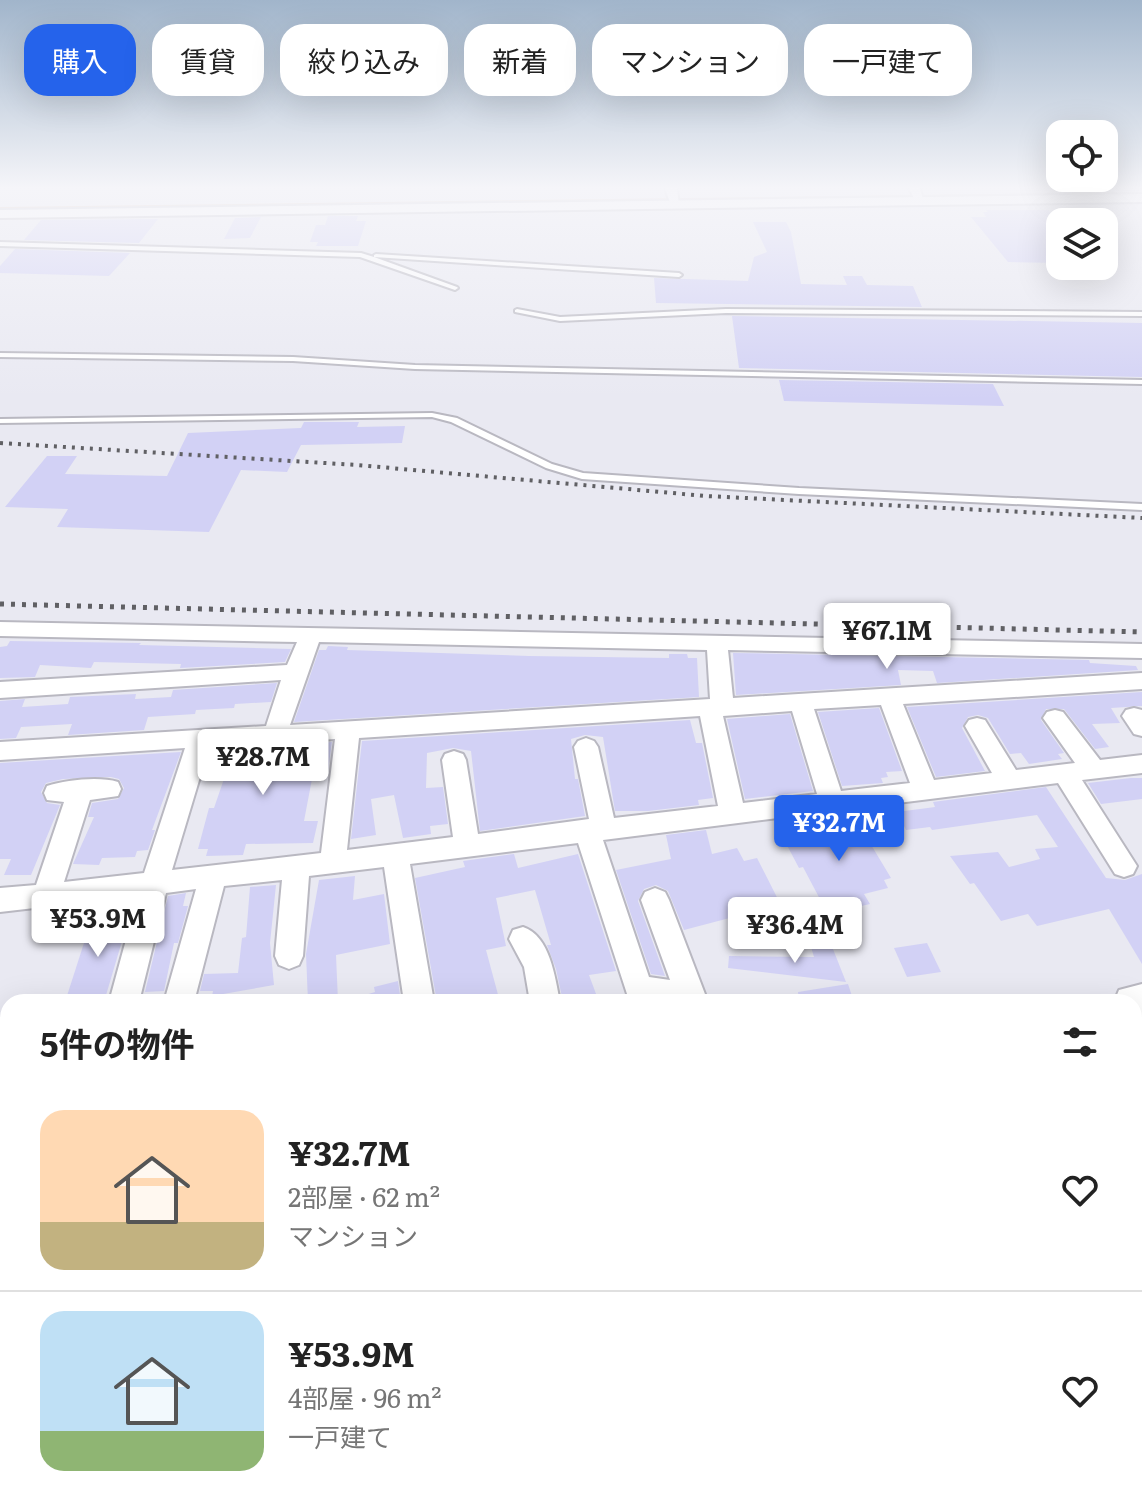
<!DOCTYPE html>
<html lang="ja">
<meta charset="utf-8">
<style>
:root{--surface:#fff;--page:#f2f2f2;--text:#222;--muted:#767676;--line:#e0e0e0;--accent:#2563eb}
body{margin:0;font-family:Literata,"Noto Sans JP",serif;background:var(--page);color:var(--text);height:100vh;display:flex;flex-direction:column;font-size:30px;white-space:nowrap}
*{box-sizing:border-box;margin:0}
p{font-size:26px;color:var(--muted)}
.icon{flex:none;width:44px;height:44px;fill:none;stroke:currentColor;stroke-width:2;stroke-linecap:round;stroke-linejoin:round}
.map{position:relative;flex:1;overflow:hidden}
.panel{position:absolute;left:0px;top:994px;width:1142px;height:514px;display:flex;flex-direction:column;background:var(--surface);border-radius:24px 24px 0 0;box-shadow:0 8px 32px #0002}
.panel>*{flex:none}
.guide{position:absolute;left:24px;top:24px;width:1094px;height:72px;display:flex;gap:16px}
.controls{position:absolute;left:1046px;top:120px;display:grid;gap:16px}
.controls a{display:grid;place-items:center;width:72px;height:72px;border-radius:16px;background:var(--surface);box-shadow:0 8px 32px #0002;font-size:40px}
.price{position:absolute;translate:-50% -68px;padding:0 18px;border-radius:8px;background:#fff;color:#222;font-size:26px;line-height:52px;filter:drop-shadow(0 2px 4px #0008)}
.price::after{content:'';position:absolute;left:50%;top:48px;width:24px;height:18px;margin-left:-12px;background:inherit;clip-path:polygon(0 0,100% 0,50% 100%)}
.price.current{background:var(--accent);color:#fff}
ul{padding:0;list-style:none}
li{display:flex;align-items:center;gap:24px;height:200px;padding:0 40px}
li+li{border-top:2px solid var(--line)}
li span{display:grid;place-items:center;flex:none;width:224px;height:160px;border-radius:24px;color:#555}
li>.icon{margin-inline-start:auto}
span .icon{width:96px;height:96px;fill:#fffc;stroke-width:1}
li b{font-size:34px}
h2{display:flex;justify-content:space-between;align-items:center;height:96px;padding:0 40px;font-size:34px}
.chip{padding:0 28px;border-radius:24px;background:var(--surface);box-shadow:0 8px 32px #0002;font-size:28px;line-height:72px}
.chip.current{background:var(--accent);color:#fff}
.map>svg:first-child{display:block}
.water{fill:#d6b79f}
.building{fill:#d2d1f5}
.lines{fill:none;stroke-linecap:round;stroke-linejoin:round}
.service-casing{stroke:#b9b8c1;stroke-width:4}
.minor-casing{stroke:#b9b8c1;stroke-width:4}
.tertiary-casing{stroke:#b9b8c1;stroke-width:4}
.secondary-casing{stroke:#b9b8c1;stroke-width:4}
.service{fill:#fff;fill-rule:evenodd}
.minor{fill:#fff;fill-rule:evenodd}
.tertiary{fill:#fff;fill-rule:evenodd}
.secondary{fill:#fff;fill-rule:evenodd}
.rail-far1{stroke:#606064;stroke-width:4;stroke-dasharray:3 6;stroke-linecap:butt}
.rail{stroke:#606064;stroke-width:5;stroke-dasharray:4 7;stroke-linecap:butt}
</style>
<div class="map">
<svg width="1142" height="1507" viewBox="0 0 1142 1507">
<rect width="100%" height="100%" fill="#e9e9f2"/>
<polygon class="water" points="1142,192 1142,193 0,209 0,207"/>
<g class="building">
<polygon points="986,210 1048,210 1060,221 1060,263 1008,262 971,217 986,217 983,212 988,212"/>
<polygon points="328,216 358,216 356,221 366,221 358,246 316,246 318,242 310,242 316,225 325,225"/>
<polygon points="261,217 250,238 224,239 235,218"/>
<polygon points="158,219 139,243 24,240 41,220"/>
<polygon points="753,222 786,222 791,232 801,284 847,285 843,276 862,276 867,285 913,286 922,307 656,303 654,278 748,281 754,257 767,252"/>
<polygon points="15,249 130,253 109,276 0,273 0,266"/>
<polygon points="732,316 1142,323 1142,377 739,368"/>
<polygon points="779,380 993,384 1004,406 784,401"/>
<polygon points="304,422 359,422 357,427 405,426 402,443 301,445 287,472 241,470 209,532 57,527 68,509 5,507 47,456 77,456 65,474 167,476 188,433 301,428"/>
<polygon points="10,641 141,643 139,645 291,649 285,662 180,668 181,664 94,662 91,668 40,665 35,677 0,678 0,647 7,646"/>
<polygon points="328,646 348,647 347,650 529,656 669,658 669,654 687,654 688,658 697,658 699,697 294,722 319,650 326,650"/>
<polygon points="733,653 1089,660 1090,663 1136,666 1138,670 937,683 933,671 898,670 901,685 736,695"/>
<polygon points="277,683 271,702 235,704 234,708 196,710 195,714 148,717 144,730 68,735 72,724 21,727 16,738 0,739 0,701 25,699 22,707 68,704 70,697 136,694 135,699 171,697 173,690"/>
<polygon points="1142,692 1142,706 1111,708 1120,723 1092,724 1109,747 1095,749 1064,709 1046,709 1041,720 1064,753 1058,754 1062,759 1029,764 1021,753 1010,754 988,718 978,715 968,717 962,728 985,771 936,777 907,707"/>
<polygon points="879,708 902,771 886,772 888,777 881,778 883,783 842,786 818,712"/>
<polygon points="790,714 813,791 745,799 727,719"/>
<polygon points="690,720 696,743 702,743 713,798 698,800 699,805 648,811 615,811 603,737 585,735 571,739 575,779 578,779 585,816 480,831 471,751 453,748 427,753 426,788 443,787 448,824 430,826 431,834 403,838 394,795 371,799 376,835 351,839 362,741"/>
<polygon points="332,742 327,778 312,779 304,821 318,821 313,843 246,844 243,855 206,856 208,849 198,849 209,808 214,808 226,773 204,773 211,750 281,748 281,745"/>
<polygon points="181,752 152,830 155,830 148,850 137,851 135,857 102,858 99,865 73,864 94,817 88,817 92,803 118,799 124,788 119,779 111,777 63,779 46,783 41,792 47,803 60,805 31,875 4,875 11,859 0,859 0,763"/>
<polygon points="1131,778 1142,778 1142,799 1101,804 1088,783"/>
<polygon points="1046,787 1106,878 1125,880 1142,874 1142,964 1109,909 1037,926 1028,914 1001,921 974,883 970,884 950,856 998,852 1009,867 1040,859 1035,849 1058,847 1037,815 932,830 930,827 906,830 897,812 935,807 933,802"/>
<polygon points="855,818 891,878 884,880 888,888 864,894 870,904 831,913 826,902 822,903 803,867 799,868 781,834"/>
<polygon points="706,830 712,854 737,848 744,861 757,858 788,919 767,924 760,910 684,930 668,891 656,885 644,889 638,901 665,976 651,974 616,870 671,859 666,835"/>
<polygon points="514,854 518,868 578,854 616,971 589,975 599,1002 563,1002 556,969 547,945 551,945 535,890 496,898 506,946 486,950 500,1002 437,1002 415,878 465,867 463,861"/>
<polygon points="355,876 353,900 384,894 390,944 336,955 338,1002 308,1002 306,954 319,880"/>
<polygon points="276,885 270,943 274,985 212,996 213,991 200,991 204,974 238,973 242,938 246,937 250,887"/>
<polygon points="186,893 183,906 188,906 178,943 174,943 164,991 145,992 168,896"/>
<polygon points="130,914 104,1002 65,1002 93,915"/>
<polygon points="927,943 941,972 907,977 894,948"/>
<polygon points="831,944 846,982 728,968 729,956 814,957 811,947"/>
<polygon points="398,981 401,1002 363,1002 362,996 375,992 374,987"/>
<polygon points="848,984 854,1002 799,1002 798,992"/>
</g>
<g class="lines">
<g class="service-casing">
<g id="service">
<polygon points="0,242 361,253 374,257 374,255 376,254 679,273 682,275 679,277 374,257 457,287 458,288 455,290 360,257 0,246"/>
<polygon points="517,309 560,317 726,309 1142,312 1142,316 726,313 560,321 515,312 515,310"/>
<polygon points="0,353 293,357 415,365 1142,380 1142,384 415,369 293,361 0,357"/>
<polygon points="432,413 457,418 552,464 583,473 799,488 1142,504 1142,510 799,494 582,479 546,468 451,422 432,417 0,423 0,419"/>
</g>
</g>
<g class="minor-casing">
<g id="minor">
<polygon points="665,188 677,188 679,206 671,206"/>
<polygon points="909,188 920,188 924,203 916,203"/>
<path d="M0,622L1142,644V658L728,650L733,698L1142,673V689L903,704L934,780L992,773L965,726L969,720L977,718L985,720L1016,770L1075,763L1043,718L1047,712L1055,710L1063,712L1100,760L1142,755V773L1082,780L1137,866L1133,874L1124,877L1115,874L1058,783L603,840L649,977L670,980L641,900L645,892L655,888L665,892L669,900L708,1002H642L628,997L578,843L410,864L434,1002H404L384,867L309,876L303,956L299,965L289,969L279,965L275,956L282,880L224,886L194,1002H164L196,889L166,893L139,1002H109L138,896L0,912V888L36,885L64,802L47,800L44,793L47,786C66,780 99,776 118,782L121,789L118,796L90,800L64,882L144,873L185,748L0,760V742L266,726L281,680L0,698V682L287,665L297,642L0,636ZM319,642L707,650L710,699L290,725ZM881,705L910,783L841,791L814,709ZM792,711L817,794L743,803L723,716ZM700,716L718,806L614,818L598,747L594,741L586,738L578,741L574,747L589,819L478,834L466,760L463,754L454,751L445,754L442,760L453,837L347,850L359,738ZM335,739L321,853L172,870L209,747Z"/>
<polygon points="1134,708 1142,710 1142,736 1134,734 1122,716 1126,710"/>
<path d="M523,927C550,936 555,977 560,1002H530L524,967L509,939L513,930Z"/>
<polygon points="1134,1043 1142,1046 1142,1087 1134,1084"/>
<polygon points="18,1500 58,1500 57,1507 17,1507"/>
<polygon points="422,1500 462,1500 461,1507 421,1507"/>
<polygon points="1061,1500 1110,1500 1111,1504 1110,1507 1059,1507"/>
</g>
</g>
<g class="tertiary-casing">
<polygon id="tertiary" points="1142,194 1142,202 0,218 0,210"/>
</g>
<g class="secondary-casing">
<g id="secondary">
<polygon points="1142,984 1142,1022 1134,1023 1134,1002 1114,1002 1119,990"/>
<polygon points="8,1157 8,1205 0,1206 0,1158"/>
</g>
</g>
<use href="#service" class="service"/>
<use href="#minor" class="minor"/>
<use href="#tertiary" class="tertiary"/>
<use href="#secondary" class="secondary"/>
<polyline class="rail-far1" points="0,443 357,465 706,496 1142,518"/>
<polyline class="rail" points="0,604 1142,632"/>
</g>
<linearGradient id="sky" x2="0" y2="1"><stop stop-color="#a1b5cb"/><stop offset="0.47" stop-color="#f5f5f9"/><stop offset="1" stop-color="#f5f5f9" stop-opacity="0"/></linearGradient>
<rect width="1142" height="399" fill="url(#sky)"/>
</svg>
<div class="controls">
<a><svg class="icon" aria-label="locate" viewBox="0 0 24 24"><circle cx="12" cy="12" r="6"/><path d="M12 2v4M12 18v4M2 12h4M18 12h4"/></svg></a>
<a><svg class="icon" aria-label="layers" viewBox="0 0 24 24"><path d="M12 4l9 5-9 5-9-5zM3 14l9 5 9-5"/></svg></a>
</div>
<b class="price" style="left:887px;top:671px">¥67.1M</b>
<b class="price" style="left:263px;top:797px">¥28.7M</b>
<b class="price current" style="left:839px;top:863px">¥32.7M</b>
<b class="price" style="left:98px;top:959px">¥53.9M</b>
<b class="price" style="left:795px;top:965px">¥36.4M</b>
<div class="guide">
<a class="chip current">購入</a>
<a class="chip">賃貸</a>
<a class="chip">絞り込み</a>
<a class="chip">新着</a>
<a class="chip">マンション</a>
<a class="chip">一戸建て</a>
</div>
<section class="panel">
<h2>5件の物件<svg class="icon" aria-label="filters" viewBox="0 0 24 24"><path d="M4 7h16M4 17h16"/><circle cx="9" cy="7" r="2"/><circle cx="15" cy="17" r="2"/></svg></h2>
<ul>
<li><span style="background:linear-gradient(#ffd9b3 70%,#c2b280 0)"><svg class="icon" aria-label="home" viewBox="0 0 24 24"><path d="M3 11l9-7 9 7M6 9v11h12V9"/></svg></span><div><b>¥32.7M</b><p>2部屋 · 62 m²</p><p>マンション</p></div><svg class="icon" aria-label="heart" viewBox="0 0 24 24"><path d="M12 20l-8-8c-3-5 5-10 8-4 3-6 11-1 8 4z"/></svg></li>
<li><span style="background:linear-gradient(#bfe0f5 75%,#8fb573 0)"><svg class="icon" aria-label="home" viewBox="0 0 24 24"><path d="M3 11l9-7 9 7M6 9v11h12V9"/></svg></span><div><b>¥53.9M</b><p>4部屋 · 96 m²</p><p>一戸建て</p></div><svg class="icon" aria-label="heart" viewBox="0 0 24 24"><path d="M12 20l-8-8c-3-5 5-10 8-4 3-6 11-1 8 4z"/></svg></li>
</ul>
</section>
</div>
